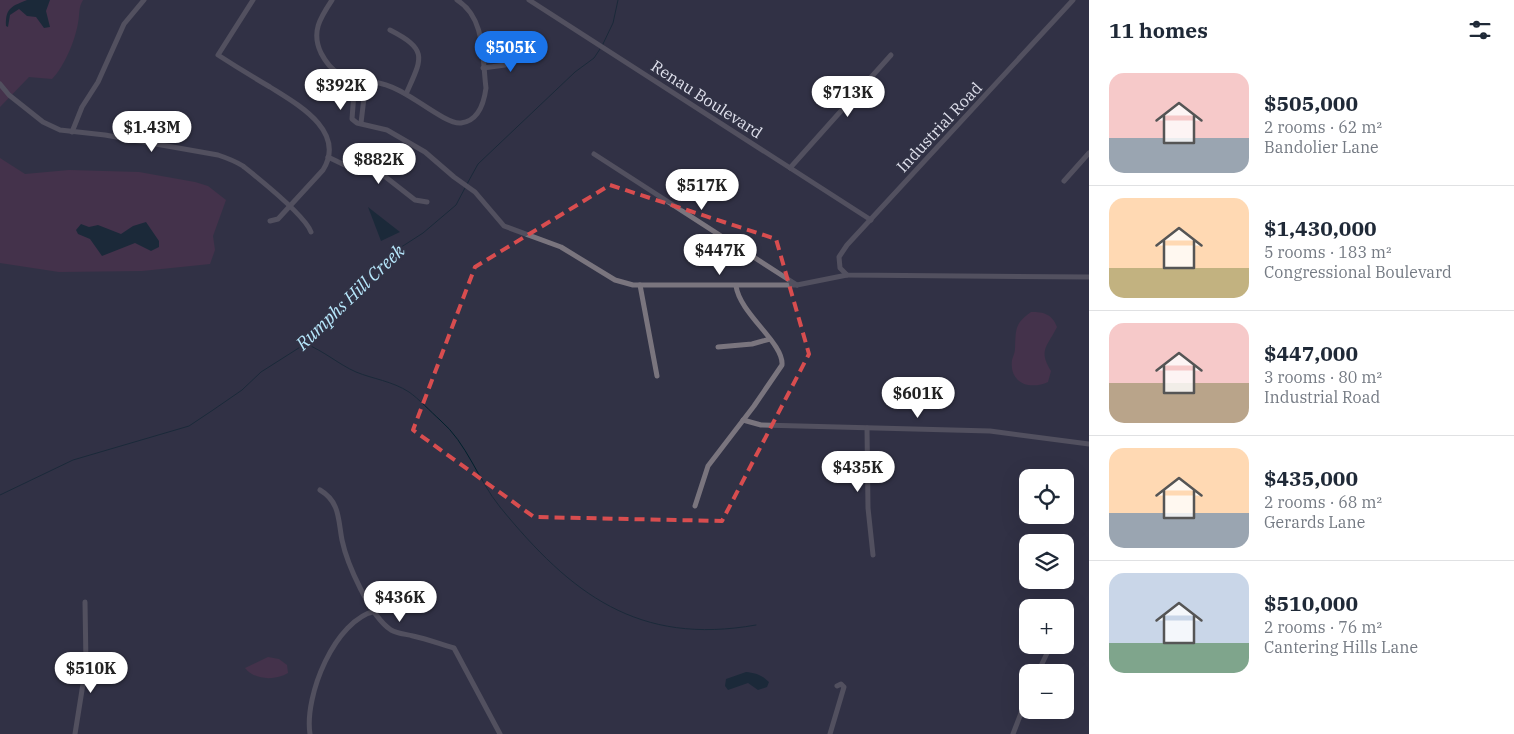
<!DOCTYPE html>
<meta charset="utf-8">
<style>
:root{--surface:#fff;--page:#f2f2f3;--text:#1f2937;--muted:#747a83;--line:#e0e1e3;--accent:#1a73e8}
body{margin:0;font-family:"IBM Plex Serif",serif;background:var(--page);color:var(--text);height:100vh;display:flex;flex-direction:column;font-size:19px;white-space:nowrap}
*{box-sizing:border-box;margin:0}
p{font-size:16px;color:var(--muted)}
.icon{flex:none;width:28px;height:28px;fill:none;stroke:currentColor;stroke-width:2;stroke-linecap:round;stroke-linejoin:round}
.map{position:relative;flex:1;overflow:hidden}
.details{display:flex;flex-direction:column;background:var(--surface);width:425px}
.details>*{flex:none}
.tools{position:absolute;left:1019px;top:469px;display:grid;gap:10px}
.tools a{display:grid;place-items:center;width:55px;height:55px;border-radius:10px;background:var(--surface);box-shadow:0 5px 20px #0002;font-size:25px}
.price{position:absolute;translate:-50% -42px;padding:0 11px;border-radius:18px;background:#fff;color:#222;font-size:16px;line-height:32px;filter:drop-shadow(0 1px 2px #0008)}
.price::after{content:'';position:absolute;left:50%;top:30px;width:15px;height:11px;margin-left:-8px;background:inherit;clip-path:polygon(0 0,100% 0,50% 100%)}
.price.active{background:var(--accent);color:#fff}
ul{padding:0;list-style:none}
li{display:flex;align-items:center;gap:15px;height:125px;padding:0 20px}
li+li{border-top:1px solid var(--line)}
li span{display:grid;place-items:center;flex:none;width:140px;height:100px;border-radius:15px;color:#555}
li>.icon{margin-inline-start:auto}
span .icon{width:60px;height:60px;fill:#fffc;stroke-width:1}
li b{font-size:21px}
h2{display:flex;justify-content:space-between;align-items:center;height:60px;padding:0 20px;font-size:21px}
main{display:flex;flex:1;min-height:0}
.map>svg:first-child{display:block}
.green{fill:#5c3352}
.water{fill:#00202c}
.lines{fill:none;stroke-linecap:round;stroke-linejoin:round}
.stream{stroke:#00202c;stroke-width:1}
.minor{stroke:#7a757e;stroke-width:5}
.marked{fill:none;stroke:#d84d4f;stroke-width:4;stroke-dasharray:10 6;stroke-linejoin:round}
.labels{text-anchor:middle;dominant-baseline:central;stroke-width:5;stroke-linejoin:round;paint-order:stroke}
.street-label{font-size:16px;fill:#dfe0ec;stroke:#313245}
.water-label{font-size:18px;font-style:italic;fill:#b7e7fc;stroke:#313245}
</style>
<main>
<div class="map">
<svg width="1089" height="734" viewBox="0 0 1089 734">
<rect width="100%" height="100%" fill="#313245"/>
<g class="green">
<path d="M0,0H83C78,8 80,14 78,23C75,41 64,67 52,79L29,77L0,107Z"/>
<polygon points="0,158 25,174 69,170 139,172 195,182 208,186 226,200 213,236 215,250 210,264 142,271 59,272 0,263"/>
<path d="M1031,312C1044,312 1052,314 1057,327C1047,347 1038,350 1051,371L1048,382C1031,390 1009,384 1012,360C1013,356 1015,353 1015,349C1016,330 1014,324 1031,312Z"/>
<path d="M268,657L279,659L287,665L288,673C275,681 254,680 245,668Z"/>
</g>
<g class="water">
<path d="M27,0H50L46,11L50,27L44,28L36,17L27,16L19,9L10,15L8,27L6,26C5,7 13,6 27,0Z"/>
<polygon points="368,207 400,232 381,241"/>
<polygon points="146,222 159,241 159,247 151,251 135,243 102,256 90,239 78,234 76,230 81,224 89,227 98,225 121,234 133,226"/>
<path d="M746,672C756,673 762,675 769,682L767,687L758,690L748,683L728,690L725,686L726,679Z"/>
</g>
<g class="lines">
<g class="stream">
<polyline points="602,46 613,23 618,0"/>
<polyline points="467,184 478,164 575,72 594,58 600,49"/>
<path d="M306,344C324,351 338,364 356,372C373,379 392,381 409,392C419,399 430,411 440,420C467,443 478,480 500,507C571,594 638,646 756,625"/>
<polyline points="0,495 73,460 189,426 213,410 242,390 261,372 305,344 392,253 423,233 456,205 465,188"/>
</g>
<g class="minor">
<path d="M253,0L218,55C235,66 253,77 270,87C297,104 347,131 323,170L278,219L270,221"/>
<path d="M332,0C320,18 311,32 321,53C336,82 351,76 379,83C388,85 399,90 407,95C419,101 449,125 461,123C478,121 484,103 486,88C482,58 486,18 457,0"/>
<polyline points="529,0 871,220"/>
<polyline points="1073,0 847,245 839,257 840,268 847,275 1089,277"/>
<path d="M390,30C429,50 422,58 406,94"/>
<polyline points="483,68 505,65 519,46"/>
<polyline points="355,79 352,119 357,123 387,130 425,152 454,177 475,192 504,226 561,247 615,280 633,285 797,285 847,275"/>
<path d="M0,84L9,95L43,122L60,130L105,135L218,155C227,158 235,161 243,166C258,178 305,215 311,232"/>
<polyline points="361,123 366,81"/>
<polyline points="72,132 82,107 98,82 124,24 144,0"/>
<polyline points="594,154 797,285"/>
<polyline points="328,157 355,170 383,175 415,200 427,202"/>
<polyline points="790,168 891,55"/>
<polyline points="1064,181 1089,153"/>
<polyline points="640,285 657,376"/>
<polyline points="718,347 752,344 770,339"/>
<polyline points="743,420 761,425 990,431 1089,444"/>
<polyline points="867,428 868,508 873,555"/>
<path d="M320,490C340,502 338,519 342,540C347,564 370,616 391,630C398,634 406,634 413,636C427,639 440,644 454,648L500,734"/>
<path d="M695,506L708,466L754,406L782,365C784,343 740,314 736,286"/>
<polyline points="1038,672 1051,645"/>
<polyline points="75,734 86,665 85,602"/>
<path d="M310,734C304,696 335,619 376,611"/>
<polyline points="830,734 844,687 841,684 837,686"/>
<polyline points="1013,734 1028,695"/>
</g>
</g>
<path d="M0 0H1089V734H0ZM610,185L776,239L809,354L722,521L534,517L413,430L475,267Z" fill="#313245" fill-opacity=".55" fill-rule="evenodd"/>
<path class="marked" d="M610,185L776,239L809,354L722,521L534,517L413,430L475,267Z"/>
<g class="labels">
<g class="street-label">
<text transform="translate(707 99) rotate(33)">Renau Boulevard</text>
<text transform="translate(939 127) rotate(-47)">Industrial Road</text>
</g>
<g class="water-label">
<text transform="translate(350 297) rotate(-44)">Rumphs Hill Creek</text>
</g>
</g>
</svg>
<div class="tools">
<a><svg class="icon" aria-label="locate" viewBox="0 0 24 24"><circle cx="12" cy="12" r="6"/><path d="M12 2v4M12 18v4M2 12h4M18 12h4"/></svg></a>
<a><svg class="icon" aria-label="layers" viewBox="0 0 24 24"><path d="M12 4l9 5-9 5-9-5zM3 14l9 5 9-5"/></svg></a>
<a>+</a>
<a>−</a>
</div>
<b class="price active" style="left:511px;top:73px">$505K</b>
<b class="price" style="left:341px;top:111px">$392K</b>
<b class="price" style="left:848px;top:118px">$713K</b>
<b class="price" style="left:152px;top:153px">$1.43M</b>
<b class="price" style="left:379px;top:185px">$882K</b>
<b class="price" style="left:702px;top:211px">$517K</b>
<b class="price" style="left:720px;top:276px">$447K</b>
<b class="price" style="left:918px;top:419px">$601K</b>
<b class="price" style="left:858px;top:493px">$435K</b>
<b class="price" style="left:400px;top:623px">$436K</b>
<b class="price" style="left:91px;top:694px">$510K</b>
</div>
<section class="details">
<h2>11 homes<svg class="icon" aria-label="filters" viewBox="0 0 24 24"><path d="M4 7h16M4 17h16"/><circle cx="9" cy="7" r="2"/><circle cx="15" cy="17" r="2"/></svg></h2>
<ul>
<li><span style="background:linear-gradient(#f6c9c9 65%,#9aa5b1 0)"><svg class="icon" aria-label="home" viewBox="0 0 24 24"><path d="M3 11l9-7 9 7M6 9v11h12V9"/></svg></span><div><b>$505,000</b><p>2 rooms · 62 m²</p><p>Bandolier Lane</p></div></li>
<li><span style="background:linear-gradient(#ffd9b3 70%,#c2b280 0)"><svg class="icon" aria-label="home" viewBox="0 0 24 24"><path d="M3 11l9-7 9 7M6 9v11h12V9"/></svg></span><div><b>$1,430,000</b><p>5 rooms · 183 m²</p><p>Congressional Boulevard</p></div></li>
<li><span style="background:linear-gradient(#f6c9c9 60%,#b9a48a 0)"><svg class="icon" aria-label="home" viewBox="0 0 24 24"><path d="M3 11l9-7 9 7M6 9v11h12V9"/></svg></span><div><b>$447,000</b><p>3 rooms · 80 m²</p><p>Industrial Road</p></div></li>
<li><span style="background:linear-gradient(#ffd9b3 65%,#9aa5b1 0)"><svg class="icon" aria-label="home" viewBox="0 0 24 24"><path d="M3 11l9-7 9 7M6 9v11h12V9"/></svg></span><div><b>$435,000</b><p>2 rooms · 68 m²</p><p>Gerards Lane</p></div></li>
<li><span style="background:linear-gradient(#c9d6e8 70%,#7fa58c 0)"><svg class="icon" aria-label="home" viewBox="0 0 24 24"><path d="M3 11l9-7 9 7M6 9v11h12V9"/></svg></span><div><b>$510,000</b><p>2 rooms · 76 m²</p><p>Cantering Hills Lane</p></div></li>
</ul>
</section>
</main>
